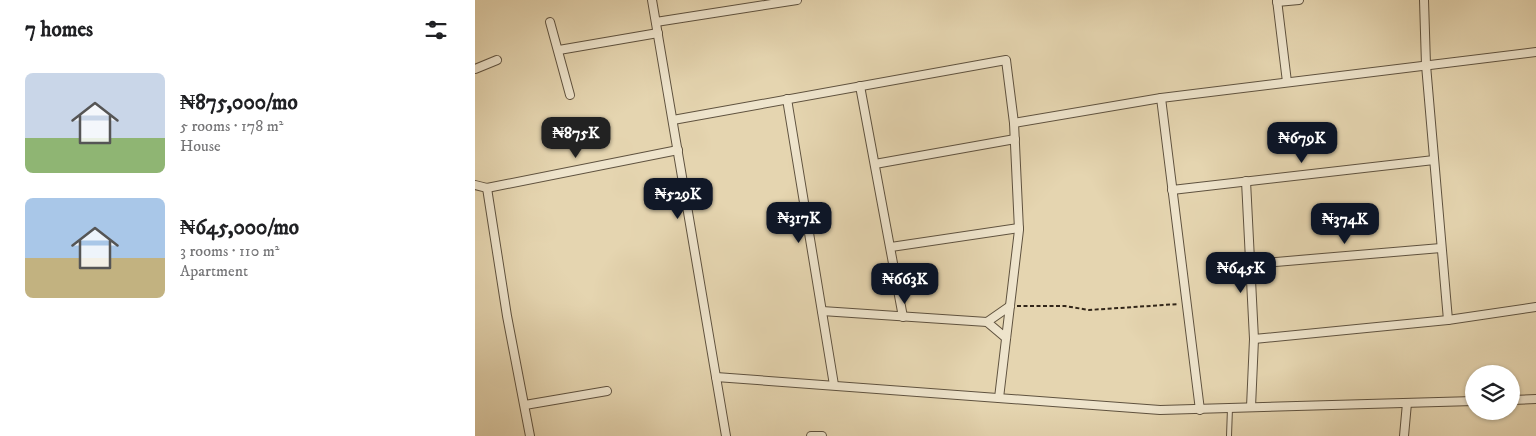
<!DOCTYPE html>
<meta charset="utf-8">
<style>
:root{--surface:#fff;--page:#f6f6f6;--text:#202124;--muted:#757577;--accent:#111827}
body{margin:0;font-family:"IM FELL DW Pica",serif;background:var(--page);color:var(--text);height:100vh;display:flex;flex-direction:column;font-size:19px;white-space:nowrap}
*{box-sizing:border-box;margin:0}
p{font-size:16px;color:var(--muted)}
.icon{flex:none;width:28px;height:28px;fill:none;stroke:currentColor;stroke-width:2;stroke-linecap:round;stroke-linejoin:round}
.map{position:relative;flex:1;overflow:hidden}
.sheet{display:flex;flex-direction:column;background:var(--surface);width:475px}
.sheet>*{flex:none}
.controls{position:absolute;left:990px;top:365px;display:grid;gap:10px}
.controls a{display:grid;place-items:center;width:55px;height:55px;border-radius:50%;background:var(--surface);box-shadow:0 1px 4px #0004;font-size:25px}
.price{position:absolute;translate:-50% -42px;padding:0 11px;border-radius:10px;background:var(--accent);color:#fff;font-size:16px;line-height:32px;filter:drop-shadow(0 1px 2px #0008)}
.price::after{content:'';position:absolute;left:50%;top:30px;width:15px;height:11px;margin-left:-8px;background:inherit;clip-path:polygon(0 0,100% 0,50% 100%)}
.price.on{background:#222;color:#fff}
ul{padding:0;list-style:none}
li{display:flex;align-items:center;gap:15px;height:125px;padding:0 25px}
li span{display:grid;place-items:center;flex:none;width:140px;height:100px;border-radius:8px;color:#555}
li>.icon{margin-inline-start:auto}
span .icon{width:60px;height:60px;fill:#fffc;stroke-width:1}
li b{font-size:21px}
h2{display:flex;justify-content:space-between;align-items:center;height:60px;padding:0 25px;font-size:21px}
main{display:flex;flex:1;min-height:0}
.map>svg:first-child{display:block}
.lines{fill:none;stroke-linecap:round;stroke-linejoin:round}
.service-casing{stroke:#5f523f;stroke-width:6}
.minor-casing{stroke:#5f523f;stroke-width:10}
.path{stroke:#322619;stroke-width:2;stroke-dasharray:4 2.5;stroke-linecap:butt}
.service{stroke:#eee4cc;stroke-width:4}
.minor{stroke:#eee4cc;stroke-width:8}
</style>
<main>
<section class="sheet">
<h2>7 homes<svg class="icon" aria-label="filters" viewBox="0 0 24 24"><path d="M4 7h16M4 17h16"/><circle cx="9" cy="7" r="2"/><circle cx="15" cy="17" r="2"/></svg></h2>
<ul>
<li><span style="background:linear-gradient(#c9d6e8 65%,#8fb573 0)"><svg class="icon" aria-label="home" viewBox="0 0 24 24"><path d="M3 11l9-7 9 7M6 9v11h12V9"/></svg></span><div><b>₦875,000/mo</b><p>5 rooms · 178 m²</p><p>House</p></div></li>
<li><span style="background:linear-gradient(#a9c7e8 60%,#c2b280 0)"><svg class="icon" aria-label="home" viewBox="0 0 24 24"><path d="M3 11l9-7 9 7M6 9v11h12V9"/></svg></span><div><b>₦645,000/mo</b><p>3 rooms · 110 m²</p><p>Apartment</p></div></li>
</ul>
</section>
<div class="map">
<svg width="1061" height="436" viewBox="0 0 1061 436">
<rect width="100%" height="100%" fill="#e5d5b0"/>
<filter id="stains"><feTurbulence type="fractalNoise" baseFrequency=".004" numOctaves="4"/><feColorMatrix values="0 0 0 0 .2 0 0 0 0 .09 0 0 0 0 .02 0 0 0 .5 -.17"/></filter>
<radialGradient id="worn" r=".72"><stop offset=".6" stop-color="#630" stop-opacity="0"/><stop offset="1" stop-color="#630" stop-opacity=".3"/></radialGradient>
<g class="lines">
<g class="service-casing">
<polyline id="service" points="754,436 755,408"/>
</g>
<g class="minor-casing">
<g id="minor">
<polyline points="177,0 251,436"/>
<polyline points="802,0 812,82"/>
<polyline points="949,0 951,65 973,320"/>
<polyline points="802,2 824,0"/>
<polyline points="75,22 95,95"/>
<polyline points="181,22 322,0"/>
<polyline points="84,50 183,33"/>
<polyline points="0,69 22,60"/>
<polyline points="385,86 428,317"/>
<polyline points="686,98 725,410"/>
<polyline points="312,99 359,385"/>
<polyline points="198,120 531,60 539,123 544,230 524,398"/>
<polyline points="539,123 686,98 1061,52"/>
<polyline points="400,164 540,139"/>
<polyline points="771,181 779,339 776,407"/>
<polyline points="0,185 12,188 203,150"/>
<polyline points="12,188 32,316 55,436"/>
<polyline points="697,190 959,160"/>
<polyline points="416,247 544,228"/>
<polyline points="776,264 966,248"/>
<polyline points="347,311 512,322 531,338"/>
<polyline points="512,322 535,306"/>
<polyline points="779,339 973,320 1061,307"/>
<polyline points="241,377 685,410 999,401"/>
<polyline points="1036,400 1061,399"/>
<polyline points="50,405 132,391"/>
<polyline points="336,436 347,436"/>
<polyline points="929,436 932,403"/>
</g>
</g>
<polyline class="path" points="542,306 590,306 614,310 704,304"/>
<use href="#service" class="service"/>
<use href="#minor" class="minor"/>
</g>
<rect width="100%" height="100%" filter="url(#stains)"/>
<rect width="100%" height="100%" fill="url(#worn)"/>
</svg>
<div class="controls">
<a><svg class="icon" aria-label="layers" viewBox="0 0 24 24"><path d="M12 4l9 5-9 5-9-5zM3 14l9 5 9-5"/></svg></a>
</div>
<b class="price on" style="left:101px;top:159px">₦875K</b>
<b class="price" style="left:827px;top:164px">₦679K</b>
<b class="price" style="left:203px;top:220px">₦529K</b>
<b class="price" style="left:324px;top:244px">₦317K</b>
<b class="price" style="left:870px;top:245px">₦374K</b>
<b class="price" style="left:766px;top:294px">₦645K</b>
<b class="price" style="left:430px;top:305px">₦663K</b>
</div>
</main>
